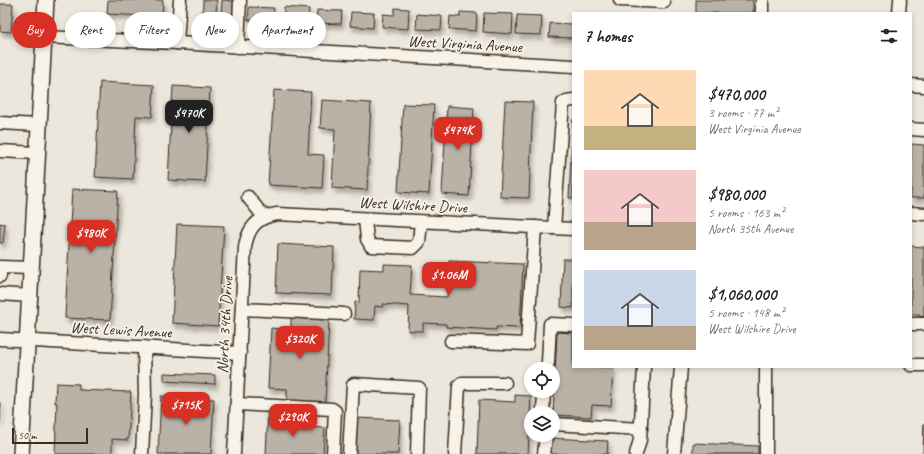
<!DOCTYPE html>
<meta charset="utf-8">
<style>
:root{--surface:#fff;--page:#f6f6f6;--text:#222;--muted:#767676;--accent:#d93025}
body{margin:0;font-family:Caveat,sans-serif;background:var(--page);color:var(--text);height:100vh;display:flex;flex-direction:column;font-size:15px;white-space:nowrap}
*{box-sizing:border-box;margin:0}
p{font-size:13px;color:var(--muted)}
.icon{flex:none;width:22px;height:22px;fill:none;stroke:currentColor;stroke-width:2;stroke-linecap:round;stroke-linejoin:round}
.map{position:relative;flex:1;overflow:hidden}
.drawer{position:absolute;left:572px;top:12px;width:340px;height:356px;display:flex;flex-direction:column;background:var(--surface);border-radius:0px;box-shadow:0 2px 6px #0003}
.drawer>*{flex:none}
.banner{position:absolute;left:12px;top:12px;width:380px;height:36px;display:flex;gap:8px}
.buttons{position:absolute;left:524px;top:362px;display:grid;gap:8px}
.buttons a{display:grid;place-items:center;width:36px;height:36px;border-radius:50%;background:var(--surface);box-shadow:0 2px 6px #0003;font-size:20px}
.scale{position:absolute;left:12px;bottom:10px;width:76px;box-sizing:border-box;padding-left:4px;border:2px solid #3b2a1e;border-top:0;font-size:11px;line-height:14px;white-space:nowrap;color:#3b2a1e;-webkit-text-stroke:3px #f7f3e8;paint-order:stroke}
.price{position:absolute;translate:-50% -34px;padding:0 9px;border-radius:8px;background:var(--accent);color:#fff;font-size:13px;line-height:26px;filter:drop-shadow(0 1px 2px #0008)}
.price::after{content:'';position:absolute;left:50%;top:24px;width:12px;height:9px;margin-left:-6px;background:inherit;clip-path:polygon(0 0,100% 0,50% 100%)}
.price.current{background:#222;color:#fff}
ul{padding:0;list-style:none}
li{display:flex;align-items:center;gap:12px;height:100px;padding:0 12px}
li span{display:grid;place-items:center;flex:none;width:112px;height:80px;border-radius:0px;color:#555}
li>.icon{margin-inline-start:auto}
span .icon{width:48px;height:48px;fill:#fffc;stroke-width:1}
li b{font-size:17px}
h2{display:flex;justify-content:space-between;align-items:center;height:48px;padding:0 12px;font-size:17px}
.pill{padding:0 14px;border-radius:18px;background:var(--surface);box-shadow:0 2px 6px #0003;font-size:14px;line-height:36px}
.pill.current{background:var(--accent);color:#fff}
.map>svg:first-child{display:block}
.building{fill:#bab2a7;stroke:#3b2a1e;filter:url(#shadow)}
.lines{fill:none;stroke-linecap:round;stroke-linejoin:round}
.minor-casing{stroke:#3b2a1e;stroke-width:15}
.major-casing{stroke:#3b2a1e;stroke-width:18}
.minor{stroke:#f7f3e8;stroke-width:12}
.major{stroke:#f7f3e8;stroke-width:15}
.labels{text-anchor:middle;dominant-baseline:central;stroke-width:3.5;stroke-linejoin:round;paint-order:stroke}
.street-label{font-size:16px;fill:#3b2a1e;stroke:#f7f3e8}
</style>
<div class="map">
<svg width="924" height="454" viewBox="0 0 924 454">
<defs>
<filter id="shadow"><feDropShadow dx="2.5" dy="4.5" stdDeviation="2" flood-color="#0004"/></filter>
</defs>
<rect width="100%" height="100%" fill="#ece7dc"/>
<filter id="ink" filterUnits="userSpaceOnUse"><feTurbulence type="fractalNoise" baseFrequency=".025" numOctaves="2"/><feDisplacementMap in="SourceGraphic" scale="8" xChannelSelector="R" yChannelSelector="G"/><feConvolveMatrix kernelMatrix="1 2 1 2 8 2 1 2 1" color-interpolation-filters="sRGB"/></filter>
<g filter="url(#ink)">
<g class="building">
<polygon points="108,0 163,0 162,17 107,14"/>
<polygon points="203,0 217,0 215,26 202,26"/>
<polygon points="222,0 235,1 233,25 221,24"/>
<rect x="696" y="0" width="57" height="13"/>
<polygon points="0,4 13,4 11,32 0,31"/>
<polygon points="249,7 274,8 273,21 248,20"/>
<polygon points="284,7 309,9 308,23 283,21"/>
<polygon points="395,8 409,9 408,29 382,27 383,14 394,15"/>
<polygon points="317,10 342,11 341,24 316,23"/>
<polygon points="351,12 374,13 373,28 350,26"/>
<polygon points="460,12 477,13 476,31 449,29 450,16 460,17"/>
<polygon points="484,13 513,14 512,34 483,32"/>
<polygon points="417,14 442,16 441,30 416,29"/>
<polygon points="517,15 542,16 541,35 516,34"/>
<polygon points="550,23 573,24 573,38 549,37"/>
<polygon points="100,82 154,85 152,117 136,116 133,179 95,177"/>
<polygon points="173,86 210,88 205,182 168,180"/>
<polygon points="274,90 311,92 308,154 324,155 322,188 268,185"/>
<polygon points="322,100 371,103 367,190 332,188 335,129 320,128"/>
<polygon points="505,101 533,102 529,198 500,197"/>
<polygon points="403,104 434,105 429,194 398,192"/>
<polygon points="447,106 474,108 469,196 442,194"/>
<polygon points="573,119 573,198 569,198"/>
<polygon points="911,144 924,145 924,198 911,198"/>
<polygon points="72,189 118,191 110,320 65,318"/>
<polygon points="0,223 5,224 3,243 0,243"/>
<polygon points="177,224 224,226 218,326 172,323"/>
<polygon points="278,244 334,247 332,295 276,293"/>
<polygon points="911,246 924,247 924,317 919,316 919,314 911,314"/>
<polygon points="563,259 573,259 573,308 561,307"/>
<polygon points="449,261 523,264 520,328 496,327 496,330 446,327 446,324 423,323 423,331 408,331 409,306 383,304 383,307 375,306 374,320 354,319 355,302 359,303 360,269 384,270 384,264 412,265 410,295 447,297"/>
<polygon points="291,318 329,320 325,403 287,401 287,389 268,388 271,328 291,330"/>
<polygon points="557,332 573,333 573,367 613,367 611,406 592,405 591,417 553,415"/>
<polygon points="164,373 215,375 215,384 164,381"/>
<polygon points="56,383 79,384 79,390 131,392 128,440 112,439 112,454 55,454 57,403 55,403"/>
<polygon points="515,395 531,396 528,454 477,454 479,400 515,402"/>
<polygon points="161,396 214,399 211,454 158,454"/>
<polygon points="0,403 1,403 0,422"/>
<polygon points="268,413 288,415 288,426 325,428 323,454 266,454"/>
<polygon points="357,418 400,420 398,454 355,454"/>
<polygon points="924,423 924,454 923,454"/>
<polygon points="551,438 608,441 607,454 550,454"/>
<polygon points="693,443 758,446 758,454 693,454"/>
</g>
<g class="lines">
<g class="minor-casing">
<g id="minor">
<polyline points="620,0 664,2"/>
<polyline points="762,13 762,0"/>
<polyline points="899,13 900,0"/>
<polyline points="43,37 177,43 573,66"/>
<polyline points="177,43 180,0"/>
<polyline points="238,47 240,0"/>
<polyline points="911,85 924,86"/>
<polyline points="0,123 38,125"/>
<polyline points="911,129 924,130"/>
<polyline points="0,151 37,153"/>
<polyline points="248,197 264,217"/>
<polyline points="911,213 924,214"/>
<polyline points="365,219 367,239 371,246 413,248 419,242 421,222"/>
<polyline points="554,228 563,103 567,101 573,100"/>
<polyline points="0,276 0,267 31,268"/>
<polyline points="0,294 30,296"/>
<polyline points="242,309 344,314"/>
<polyline points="911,324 924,324"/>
<polyline points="0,339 240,353"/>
<polyline points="451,341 527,344 535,227"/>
<polyline points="548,363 550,324 573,325"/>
<polyline points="911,365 924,365"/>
<polyline points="237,404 332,409 335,411 333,454"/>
<polyline points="543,413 544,391"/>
<polyline points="553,424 641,429"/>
<polyline points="142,454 145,395 144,347"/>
<path d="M234,454L245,247C248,228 257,217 277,214L573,229"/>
<polyline points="349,454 353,385 354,384 419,388 417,454"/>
<polyline points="455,454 459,386 462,383 505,383"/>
<polyline points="544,454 546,435"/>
<polyline points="636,454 640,440 644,367"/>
<polyline points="674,454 681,367"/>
<polyline points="766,454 766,367"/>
</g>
</g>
<g class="major-casing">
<polyline id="major" points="21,454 46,0"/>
</g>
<use href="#minor" class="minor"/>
<use href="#major" class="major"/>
</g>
</g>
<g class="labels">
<g class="street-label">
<text transform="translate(465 44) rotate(3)">West Virginia Avenue</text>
<text transform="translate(413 205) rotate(3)">West Wilshire Drive</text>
<text transform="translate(225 325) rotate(-87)">North 34th Drive</text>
<text transform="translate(121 330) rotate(3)">West Lewis Avenue</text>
</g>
</g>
</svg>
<div class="buttons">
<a><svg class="icon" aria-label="locate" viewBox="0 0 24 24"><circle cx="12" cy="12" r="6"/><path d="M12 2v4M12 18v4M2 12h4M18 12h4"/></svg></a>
<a><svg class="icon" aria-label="layers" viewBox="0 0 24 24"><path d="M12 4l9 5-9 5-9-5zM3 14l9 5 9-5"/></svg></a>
</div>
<div class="scale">50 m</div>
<b class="price current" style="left:189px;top:134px">$470K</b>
<b class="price" style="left:458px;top:151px">$474K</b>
<b class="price" style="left:91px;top:254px">$980K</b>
<b class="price" style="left:449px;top:296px">$1.06M</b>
<b class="price" style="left:300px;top:360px">$320K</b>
<b class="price" style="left:186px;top:426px">$715K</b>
<b class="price" style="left:293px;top:438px">$290K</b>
<div class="banner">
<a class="pill current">Buy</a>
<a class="pill">Rent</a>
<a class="pill">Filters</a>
<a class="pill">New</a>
<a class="pill">Apartment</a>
</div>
<section class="drawer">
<h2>7 homes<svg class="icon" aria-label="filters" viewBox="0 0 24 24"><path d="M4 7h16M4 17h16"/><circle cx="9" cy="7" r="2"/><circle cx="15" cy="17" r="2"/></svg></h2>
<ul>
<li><span style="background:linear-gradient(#ffd9b3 70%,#c2b280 0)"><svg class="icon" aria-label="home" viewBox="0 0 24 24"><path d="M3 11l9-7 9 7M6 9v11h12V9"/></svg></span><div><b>$470,000</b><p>3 rooms · 77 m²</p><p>West Virginia Avenue</p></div></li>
<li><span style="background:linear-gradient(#f6c9c9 65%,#b9a48a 0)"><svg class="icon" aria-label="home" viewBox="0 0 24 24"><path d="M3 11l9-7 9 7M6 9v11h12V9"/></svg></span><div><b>$980,000</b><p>5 rooms · 163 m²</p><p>North 35th Avenue</p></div></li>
<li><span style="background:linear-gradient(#c9d6e8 70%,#b9a48a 0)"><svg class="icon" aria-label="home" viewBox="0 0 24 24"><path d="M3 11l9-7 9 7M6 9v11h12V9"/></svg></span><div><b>$1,060,000</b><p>5 rooms · 148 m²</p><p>West Wilshire Drive</p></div></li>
</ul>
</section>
</div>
